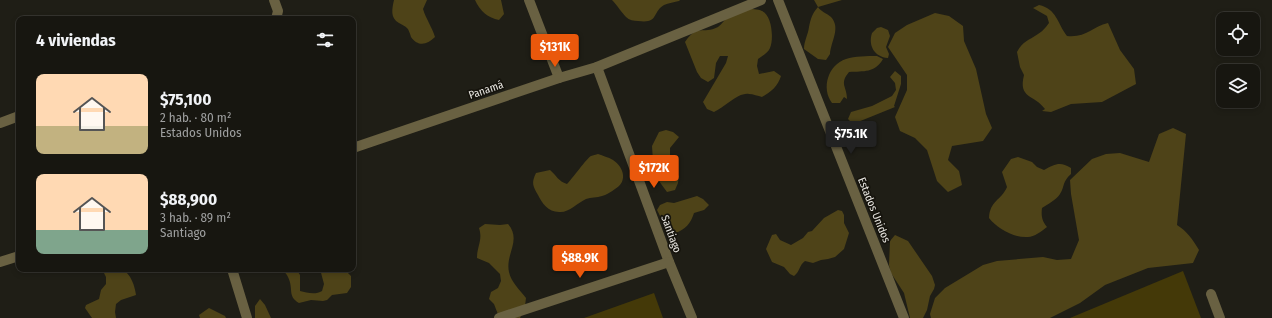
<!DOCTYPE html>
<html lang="es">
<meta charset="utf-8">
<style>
:root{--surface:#171610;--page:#201f19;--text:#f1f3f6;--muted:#9e9f9f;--line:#363530;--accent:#ea580c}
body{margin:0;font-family:"Fira Sans Condensed",sans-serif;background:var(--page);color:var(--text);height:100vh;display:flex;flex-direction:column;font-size:15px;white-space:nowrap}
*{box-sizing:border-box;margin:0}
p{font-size:13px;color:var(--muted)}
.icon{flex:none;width:22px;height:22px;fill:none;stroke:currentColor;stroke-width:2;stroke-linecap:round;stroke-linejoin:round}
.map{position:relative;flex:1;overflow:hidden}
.sheet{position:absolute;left:16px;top:16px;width:340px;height:256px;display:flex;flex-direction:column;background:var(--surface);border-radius:8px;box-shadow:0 2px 6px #0003,0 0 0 1px var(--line)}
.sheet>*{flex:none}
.tools{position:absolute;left:1216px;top:12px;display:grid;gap:8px}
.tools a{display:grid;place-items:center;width:44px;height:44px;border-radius:8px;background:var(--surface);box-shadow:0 2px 6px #0003,0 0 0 1px var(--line);font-size:20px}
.price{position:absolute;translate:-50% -34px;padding:0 9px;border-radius:4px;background:var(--accent);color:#fff;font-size:13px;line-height:26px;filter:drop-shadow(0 1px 2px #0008)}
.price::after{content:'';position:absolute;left:50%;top:24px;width:12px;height:9px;margin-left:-6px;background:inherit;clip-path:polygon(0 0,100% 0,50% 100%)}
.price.on{background:#222;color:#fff}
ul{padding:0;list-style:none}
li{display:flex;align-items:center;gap:12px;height:100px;padding:0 20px}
li span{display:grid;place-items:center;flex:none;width:112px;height:80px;border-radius:8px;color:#555}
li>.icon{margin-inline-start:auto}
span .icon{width:48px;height:48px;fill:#fffc;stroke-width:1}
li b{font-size:17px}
h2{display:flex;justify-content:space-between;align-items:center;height:48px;padding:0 20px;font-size:17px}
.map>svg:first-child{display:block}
.green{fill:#443908}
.forest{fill:#4e4318}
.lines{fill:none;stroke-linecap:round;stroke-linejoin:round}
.minor{stroke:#696142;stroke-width:10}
.labels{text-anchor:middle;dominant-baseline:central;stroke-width:3.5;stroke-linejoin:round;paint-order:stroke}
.street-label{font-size:11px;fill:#ebe9e4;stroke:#16140d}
</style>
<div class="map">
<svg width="1272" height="318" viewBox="0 0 1272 318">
<rect width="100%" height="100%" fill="#1f1e16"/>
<g class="green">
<polygon points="1183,271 1201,318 1070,318"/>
<polygon points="654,293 663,318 584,318"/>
</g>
<g class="forest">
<path d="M394,0H427L423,9C426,19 432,27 435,37C427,45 418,47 411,37C410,34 409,30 407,28C405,26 401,24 399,23C390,18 392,9 394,0Z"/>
<path d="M475,0H501L504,14L499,20C488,18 480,11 475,0Z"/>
<path d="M612,0H680L679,1C675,2 668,3 664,5C652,12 659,24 638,21C634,21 629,20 626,17C622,13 617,5 612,0Z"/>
<path d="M814,0H842L818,7C821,12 827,13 831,17C841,28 831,41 830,54L826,60L818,59L804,49C804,41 808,35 809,27C811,18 812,14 818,7Z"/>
<path d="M1039,5C1057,9 1057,23 1067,36C1086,38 1092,27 1108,23L1120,50L1134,69L1136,84L1102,102L1071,104L1051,112L1042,111L1045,109C1034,94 1018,99 1024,75L1020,67L1017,52C1023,41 1028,41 1038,34C1042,32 1046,27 1049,23L1047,16L1033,8Z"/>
<path d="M746,9C751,9 758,9 762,11C772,15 774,39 770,48C768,53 762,56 758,59L757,66L759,74L774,71L781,76C778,86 771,92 762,97C758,96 753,94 749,94C738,92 724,108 714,112L707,109L703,102L726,63L728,56H720L716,63L714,78L708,82L701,78L697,72L685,42C698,23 702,35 718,27C722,24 725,19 729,16C733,12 741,11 746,9Z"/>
<polygon points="935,13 949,16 963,26 964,41 976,69 986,114 992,128 983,141 952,146 948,160 959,171 962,185 948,192 937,181 927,150 915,138 900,131 895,117 907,90 907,75 888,47 895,33 907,25"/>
<path d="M881,27L888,30L890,36L886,47L889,54L888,58C874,57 868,45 872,33L877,28Z"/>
<path d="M877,56L883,59C875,73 864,71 849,72C839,84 847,86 847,99L844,97L840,103H832C821,88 828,65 846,59C855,56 867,56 877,56Z"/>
<polygon points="895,71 901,76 901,84 894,106 895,107 853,124 848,119 851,112 872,106 892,96 896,90 895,83 890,77"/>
<path d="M1173,128L1186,134L1177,225C1187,231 1193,240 1199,250L1193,263L1148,268L1105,285L1080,303L1050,318H931L930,314L935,298L945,288L983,265L997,261L1043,257L1057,260L1071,259L1079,240L1071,194L1070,180L1092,159L1106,154L1120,153L1149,162L1159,134Z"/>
<polygon points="666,130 673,132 679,137 670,148 670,156 673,170 679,176 678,183 675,190 667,192 656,177 656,168 653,161 652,146 659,132"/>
<path d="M598,154C603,156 608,157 613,160C624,167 628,182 615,189C611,192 606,195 602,196C597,198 591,197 586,199C577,203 569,213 559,212C548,212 542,203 538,195C533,186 531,183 536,173L550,170C557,176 558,181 567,184C572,179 587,158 591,156C593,155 596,155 598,154Z"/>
<path d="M1018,157L1032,162L1037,167L1044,170C1055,164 1060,161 1071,168V174C1062,182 1065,186 1060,194C1056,200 1048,204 1042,208C1041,216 1042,221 1047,227C1042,231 1034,237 1028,237C1013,238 997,228 989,218C990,200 1001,201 1007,187L1002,172L1011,159Z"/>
<path d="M697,196L703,199L709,205L704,210L694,213C691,223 685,230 675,233C665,227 662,220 657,210L660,205L667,202L674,203Z"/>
<path d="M838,210L842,211L844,215V223L849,233L844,249L835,257L828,259L821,260L813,263L805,261C799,265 800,272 794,276L790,274L784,267L772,262L766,249L772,235L776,234L780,240L791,245L803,238L808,232L812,231L824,218Z"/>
<path d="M485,224L500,225L508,224C522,240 505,254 509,272C511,282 520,290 526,298L525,306L520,318L499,317L494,304L489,299L491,292L498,288L501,281L500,274L489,263L477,258C477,246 483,240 479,228Z"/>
<polygon points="895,235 908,241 932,276 935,285 934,289 930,296 927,310 923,318 910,318 904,293 891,273 889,265 890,241"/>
<path d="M102,269C108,269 117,267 122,270C131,273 135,287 136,295L121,300L116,304L115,312L116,318H92L85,308L86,305L99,299L101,290L106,284V277Z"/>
<path d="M282,269H296L300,275V291C307,293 316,295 322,291L324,284L320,269H344L351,276V287L347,293L332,295L327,300L323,301L311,300L299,303C287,296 294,289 288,277C287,274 284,272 282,269Z"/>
<polygon points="260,299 265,305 271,318 255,318 255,306"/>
<polygon points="209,308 225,316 226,318 200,318 199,315"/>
</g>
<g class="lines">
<g class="minor">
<polyline points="274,0 278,11 276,19"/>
<polyline points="529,0 559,78"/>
<polyline points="778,0 904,318"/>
<polyline points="597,67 669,262 692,318"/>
<polyline points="0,123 19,116"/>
<polyline points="353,148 559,78 597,67 761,0"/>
<polyline points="0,262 19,256"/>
<polyline points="232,269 247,318"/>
<polyline points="1211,294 1220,318"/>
<polyline points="499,318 669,262"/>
</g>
</g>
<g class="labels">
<g class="street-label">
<text transform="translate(486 90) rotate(-19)">Panamá</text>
<text transform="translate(874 210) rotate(68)">Estados Unidos</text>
<text transform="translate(671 234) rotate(70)">Santiago</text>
</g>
</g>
</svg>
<div class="tools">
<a><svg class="icon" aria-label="locate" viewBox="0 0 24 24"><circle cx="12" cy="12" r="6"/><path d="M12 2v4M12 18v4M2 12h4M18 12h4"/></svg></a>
<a><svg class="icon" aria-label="layers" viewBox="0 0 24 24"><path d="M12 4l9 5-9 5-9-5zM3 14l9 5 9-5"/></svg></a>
</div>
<b class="price" style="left:555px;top:68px">$131K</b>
<b class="price on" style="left:851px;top:155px">$75.1K</b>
<b class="price" style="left:654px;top:189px">$172K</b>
<b class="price" style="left:580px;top:279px">$88.9K</b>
<section class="sheet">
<h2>4 viviendas<svg class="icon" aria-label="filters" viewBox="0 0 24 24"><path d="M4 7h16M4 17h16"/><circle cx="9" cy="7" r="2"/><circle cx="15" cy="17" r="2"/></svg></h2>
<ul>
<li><span style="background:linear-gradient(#ffd9b3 65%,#c2b280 0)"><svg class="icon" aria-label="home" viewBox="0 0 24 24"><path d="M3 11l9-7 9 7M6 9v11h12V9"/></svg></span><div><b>$75,100</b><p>2 hab. · 80 m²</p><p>Estados Unidos</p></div></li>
<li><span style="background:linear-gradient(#ffd9b3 70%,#7fa58c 0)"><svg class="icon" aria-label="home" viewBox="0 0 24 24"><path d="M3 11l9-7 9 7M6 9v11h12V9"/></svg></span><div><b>$88,900</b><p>3 hab. · 89 m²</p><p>Santiago</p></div></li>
</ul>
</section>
</div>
